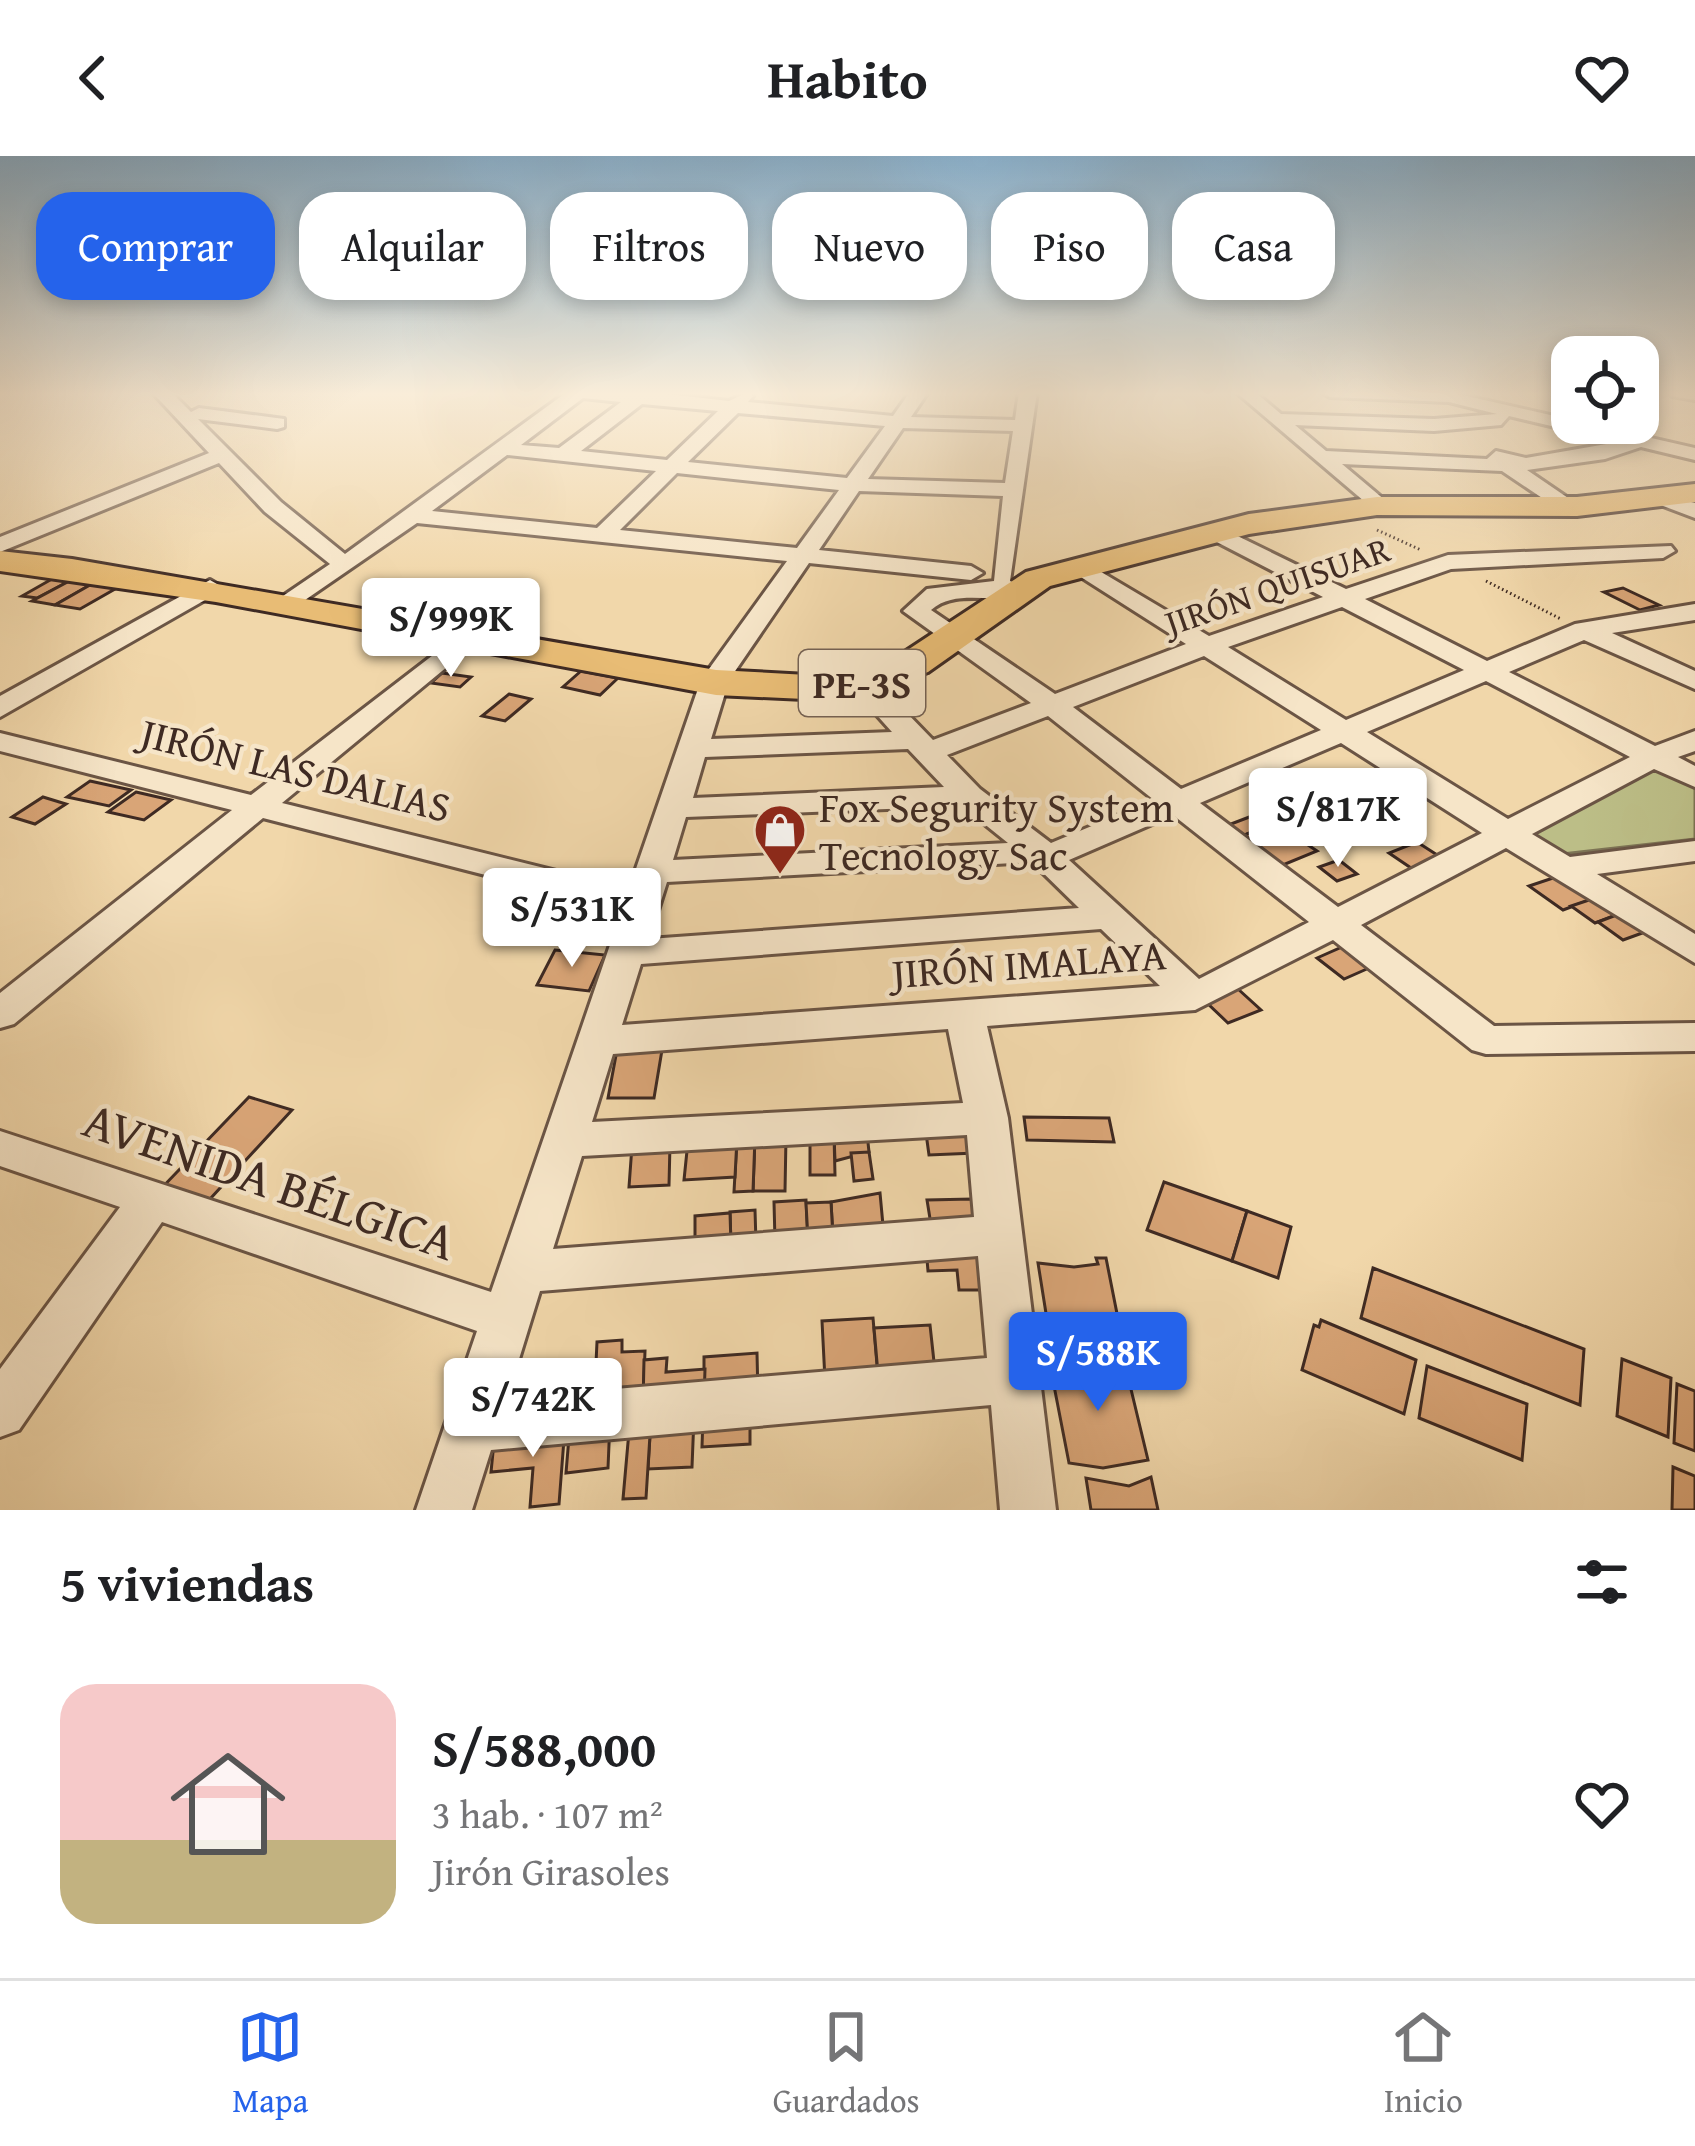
<!DOCTYPE html>
<html lang="es">
<meta charset="utf-8">
<style>
:root{--surface:#fff;--page:#f2f2f2;--text:#202124;--muted:#757577;--line:#e0e0e0;--accent:#2563eb}
body{margin:0;font-family:"Gentium Book Plus",serif;background:var(--page);color:var(--text);height:100vh;display:flex;flex-direction:column;font-size:45px;white-space:nowrap}
*{box-sizing:border-box;margin:0}
p{font-size:39px;color:var(--muted)}
.icon{flex:none;width:66px;height:66px;fill:none;stroke:currentColor;stroke-width:2;stroke-linecap:round;stroke-linejoin:round}
.map{position:relative;height:1354px;overflow:hidden}
.drawer{display:flex;flex-direction:column;background:var(--surface);flex:1}
.drawer>*{flex:none}
.hud{position:absolute;left:36px;top:36px;width:1623px;height:108px;display:flex;gap:24px}
.buttons{position:absolute;left:1551px;top:180px;display:grid;gap:24px}
.buttons a{display:grid;place-items:center;width:108px;height:108px;border-radius:24px;background:var(--surface);box-shadow:0 6px 18px #0003;font-size:60px}
.price{position:absolute;translate:-50% -102px;padding:0 27px;border-radius:12px;background:#fff;color:#222;font-size:39px;line-height:78px;filter:drop-shadow(0 3px 6px #0008)}
.price::after{content:'';position:absolute;left:50%;top:72px;width:36px;height:27px;margin-left:-18px;background:inherit;clip-path:polygon(0 0,100% 0,50% 100%)}
.price.active{background:var(--accent);color:#fff}
ul{padding:0;list-style:none}
li{display:flex;align-items:center;gap:36px;height:300px;padding:0 60px}
li span{display:grid;place-items:center;flex:none;width:336px;height:240px;border-radius:36px;color:#555}
li>.icon{margin-inline-start:auto}
span .icon{width:144px;height:144px;fill:#fffc;stroke-width:1}
li b{font-size:51px}
h2{display:flex;justify-content:space-between;align-items:center;height:144px;padding:0 60px;font-size:51px}
.chip{padding:0 42px;border-radius:36px;background:var(--surface);box-shadow:0 6px 18px #0003;font-size:42px;line-height:108px}
.chip.active{background:var(--accent);color:#fff}
header{display:flex;justify-content:space-between;align-items:center;height:156px;padding:0 60px;background:var(--surface);font-size:54px;font-weight:700}
.dock{display:flex;justify-content:space-around;align-items:center;height:168px;border-top:3px solid var(--line);background:var(--surface);font-size:33px;color:var(--muted)}
.dock a{display:grid;justify-items:center;gap:6px}
.dock .active{color:var(--accent)}
.map>svg:first-child{display:block}
.green{fill:#bcbe87;stroke:#7d7455;stroke-width:3}
.building{fill:#d9a577;stroke:#3e2a23;stroke-width:3}
.lines{fill:none;stroke-linecap:round;stroke-linejoin:round}
.minor-casing{stroke:#6b5545;stroke-width:6}
.highway-casing{stroke:#3e2a23;stroke-width:6}
.path{stroke:#3e2a23;stroke-width:3;stroke-dasharray:1.5 3;stroke-linecap:butt}
.minor{fill:#f6e5c8;fill-rule:evenodd}
.highway{fill:#e8bc75;fill-rule:evenodd}
.labels{text-anchor:middle;dominant-baseline:central;stroke-width:9;stroke-linejoin:round;paint-order:stroke}
.far-street-label{font-size:36px;fill:#3e2a23;stroke:#f6e5c8}
.shield{fill:#f6e5c8;stroke:#756254;stroke-width:3}
.shield-label{font-size:39px;font-weight:bold;fill:#3e2a23}
.street-label{font-size:42px;fill:#3e2a23;stroke:#f6e5c8}
.poi-label{font-size:42px;fill:#3e2a23;stroke:#f6e5c8;text-anchor:start}
.near-street-label{font-size:51px;fill:#3e2a23;stroke:#f6e5c8}
</style>
<header><svg class="icon" aria-label="back" viewBox="0 0 24 24"><path d="M15 5l-7 7 7 7"/></svg>Habito<svg class="icon" aria-label="heart" viewBox="0 0 24 24"><path d="M12 20l-8-8c-3-5 5-10 8-4 3-6 11-1 8 4z"/></svg></header>
<div class="map">
<svg width="1695" height="1354" viewBox="0 0 1695 1354">
<rect width="100%" height="100%" fill="#f1d7aa"/>
<filter id="stains"><feTurbulence type="fractalNoise" baseFrequency=".00167" numOctaves="4"/><feColorMatrix values="0 0 0 0 .2 0 0 0 0 .09 0 0 0 0 .02 0 0 0 .5 -.17"/></filter>
<radialGradient id="worn" r=".72"><stop offset=".6" stop-color="#630" stop-opacity="0"/><stop offset="1" stop-color="#630" stop-opacity=".3"/></radialGradient>
<polygon class="green" points="1653,611 1695,627 1695,683 1562,698 1533,681 1532,672"/>
<g class="building">
<polygon points="59,419 75,422 37,442 22,440"/>
<polygon points="75,422 97,425 55,449 32,445"/>
<polygon points="97,425 122,429 80,453 55,449"/>
<polygon points="1623,432 1659,449 1640,454 1604,436"/>
<polygon points="581,515 618,522 600,539 563,531"/>
<polygon points="442,517 471,521 460,531 431,527"/>
<polygon points="509,538 531,543 505,565 482,560"/>
<polygon points="90,625 131,634 109,650 67,641"/>
<polygon points="136,636 171,644 144,664 108,656"/>
<polygon points="43,641 66,648 35,668 12,661"/>
<polygon points="1252,660 1267,670 1237,682 1223,671"/>
<polygon points="1272,668 1287,678 1252,692 1237,682"/>
<polygon points="1290,677 1317,695 1278,711 1252,692"/>
<polygon points="1417,686 1445,704 1417,716 1389,697"/>
<polygon points="1339,704 1357,718 1337,725 1319,711"/>
<polygon points="1562,719 1595,742 1563,754 1529,730"/>
<polygon points="1595,742 1619,758 1595,767 1571,750"/>
<polygon points="579,751 621,760 608,788 562,783"/>
<polygon points="1619,758 1645,776 1623,784 1598,766"/>
<polygon points="1342,791 1369,812 1344,823 1317,802"/>
<polygon points="555,794 605,799 589,835 537,829"/>
<polygon points="1238,833 1261,854 1228,867 1206,846"/>
<polygon points="617,894 662,894 654,942 608,942"/>
<polygon points="249,941 292,954 198,1056 153,1041"/>
<polygon points="1024,961 1109,962 1114,986 1027,984"/>
<polygon points="925,970 969,972 975,997 929,999"/>
<polygon points="867,977 869,996 835,1005 834,979"/>
<polygon points="834,979 835,1019 810,1019 810,980"/>
<polygon points="755,981 786,981 785,1035 753,1035"/>
<polygon points="755,981 753,1035 734,1036 737,982"/>
<polygon points="737,982 735,1021 684,1024 688,985"/>
<polygon points="670,988 669,1029 629,1031 632,990"/>
<polygon points="869,996 873,1023 854,1025 851,997"/>
<polygon points="1164,1026 1247,1055 1232,1105 1147,1074"/>
<polygon points="880,1037 884,1080 833,1082 831,1046"/>
<polygon points="972,1043 978,1073 932,1075 927,1044"/>
<polygon points="806,1044 808,1084 775,1085 774,1046"/>
<polygon points="831,1046 833,1082 808,1084 806,1047"/>
<polygon points="755,1054 756,1087 731,1089 730,1056"/>
<polygon points="1247,1055 1291,1071 1278,1122 1232,1105"/>
<polygon points="730,1057 731,1089 695,1092 695,1060"/>
<polygon points="985,1091 992,1134 959,1134 957,1114 928,1115 926,1092"/>
<polygon points="1096,1102 1106,1102 1123,1188 1052,1195 1038,1107 1074,1111 1098,1108"/>
<polygon points="1373,1112 1584,1193 1580,1249 1361,1162"/>
<polygon points="873,1162 878,1220 825,1224 822,1165"/>
<polygon points="1321,1164 1416,1204 1404,1258 1302,1214 1314,1169 1319,1171"/>
<polygon points="930,1169 935,1215 878,1218 874,1172"/>
<polygon points="622,1184 622,1196 645,1195 643,1249 579,1253 583,1207 596,1207 597,1186"/>
<polygon points="757,1197 758,1240 704,1244 704,1201"/>
<polygon points="1123,1200 1148,1304 1103,1312 1069,1307 1049,1204 1092,1210"/>
<polygon points="667,1202 666,1216 705,1213 704,1244 643,1249 644,1204"/>
<polygon points="1622,1203 1671,1222 1668,1281 1617,1260"/>
<polygon points="1427,1210 1527,1248 1522,1304 1419,1262"/>
<polygon points="582,1213 579,1253 546,1255 550,1215"/>
<polygon points="549,1220 546,1255 514,1257 518,1222"/>
<polygon points="1677,1228 1695,1235 1695,1295 1674,1287"/>
<polygon points="750,1258 750,1288 702,1291 703,1261"/>
<polygon points="694,1261 692,1311 648,1313 651,1263"/>
<polygon points="651,1263 646,1342 623,1343 630,1264"/>
<polygon points="610,1265 608,1312 566,1317 570,1269"/>
<polygon points="565,1270 559,1348 530,1351 533,1312 491,1316 495,1276"/>
<polygon points="1673,1311 1695,1320 1695,1354 1672,1354"/>
<polygon points="1151,1321 1158,1354 1091,1354 1086,1322 1129,1330"/>
</g>
<g class="lines">
<g class="minor-casing">
<g id="minor">
<path d="M152,236H171L191,256L199,252L284,263V271L277,273L198,263L281,346L345,398L567,236H650L729,245L748,236L753,240L748,246L893,260L910,236H928L911,261L1015,264L1019,236H1037L1010,425L1028,433C1003,454 960,429 931,454L1055,538L1186,488L1073,416L1069,411L1081,404L1209,480L1323,441L1211,383L1208,378L1219,371L1346,433L1448,399L1671,390L1675,395L1663,402L1451,413L1365,443L1487,505L1575,468L1695,448V464L1612,477L1695,515V533L1584,484L1509,516L1655,590L1695,575V595L1678,601L1695,610V631L1654,613L1532,678L1570,701L1695,685V705L1597,718L1695,778V807L1506,692L1361,769L1494,870L1695,867V895L1486,898L1472,894L1333,784L1195,854L987,870L1008,962L1056,1354H1000L991,1249L491,1294L472,1354H416L477,1175L162,1066L19,1274L0,1281V1213L120,1051L0,1010V975L491,1136L622,754L263,662L14,868L0,872V837L232,654L0,595V577L251,639L467,473L476,475V487L282,647L629,733L701,524L787,405L417,367L289,455L276,447L280,442L330,408L265,356L219,307L0,396V381L209,297ZM583,242L621,246L559,292L521,289ZM642,248L718,255L667,304L581,295ZM738,257L885,270L847,322L688,306ZM903,272L1013,275L1005,327L868,323ZM507,299L656,315L597,372L432,355ZM677,317L839,334L797,392L620,374ZM859,335L1003,340L994,425L927,433L903,455L1031,547L933,584L872,521L862,519L848,527L892,576L711,583L729,524L809,407L971,424L983,417L971,410L819,394ZM1342,451L1464,514L1346,564L1228,491ZM1204,500L1321,574L1181,633L1073,551ZM1486,525L1630,601L1508,663L1367,576ZM1048,560L1154,644L1051,687L980,633L947,599ZM1341,587L1482,677L1338,751L1200,647ZM908,593L944,631L693,642L705,601ZM962,650L1008,687L673,704L686,661ZM1173,659L1309,766L1199,823L1069,704ZM1032,706L1079,752L649,783L667,726ZM1101,773L1160,830L622,869L641,808ZM948,873L963,947L592,966L613,898ZM967,979L974,1061L553,1093L582,1000ZM978,1100L987,1202L507,1242L540,1135Z"/>
<path d="M1236,236H1255L1281,258L1434,263L1497,258L1449,246L1330,241L1321,236H1449L1695,292V304L1641,291L1605,303L1527,314L1571,344L1574,349L1563,356L1502,315L1342,308L1386,345V355L1378,357ZM1509,260L1618,286L1526,302L1496,295L1487,303L1326,295L1295,269L1434,275L1501,269Z"/>
<polygon points="1669,236 1695,236 1695,244 1672,240"/>
<polygon points="1658,338 1695,347 1695,362 1658,348"/>
<polygon points="210,424 222,431 219,436 0,561 0,540"/>
</g>
</g>
<g class="highway-casing">
<polygon id="highway" points="1695,328 1695,346 1577,360 1377,359 1249,378 1050,430 928,516 875,536 826,544 716,539 216,446 0,415 0,395 72,403 716,514 826,520 900,499 1026,416 1249,358 1377,341 1577,341"/>
</g>
<g class="path">
<polyline points="1377,374 1421,394"/>
<polyline points="1486,425 1561,463"/>
</g>
<use href="#minor" class="minor"/>
<use href="#highway" class="highway"/>
</g>
<linearGradient id="sky" x2="0" y2="1"><stop stop-color="#8bb5d4"/><stop offset="0.56" stop-color="#f9edd9"/><stop offset="1" stop-color="#f9edd9" stop-opacity="0"/></linearGradient>
<rect width="1695" height="425" fill="url(#sky)"/>
<defs>
<g id="shop-pin" transform="scale(2.7)"><path d="M0 17L-7.5 6A9.5 9.5 0 1 1 7.5 6Z" fill="#8f2418" stroke="#f6e5c8"/><path d="M-5-2.5h2.3a2.7 3.5 0 0 1 5.4 0H5L5.5 6h-11ZM-1.5-2.5h3a1.5 2.3 0 0 0-3 0Z" fill="#fff"/></g>
</defs>
<g fill-rule="evenodd">
<use href="#shop-pin" x="780" y="674"/>
</g>
<g class="labels">
<g class="far-street-label">
<text transform="translate(1277 429) rotate(-19)">JIRÓN QUISUAR</text>
</g>
<rect class="shield" x="799" y="494" width="126" height="66" rx="9"/>
<g class="shield-label">
<text x="862" y="527">PE-3S</text>
</g>
<g class="street-label">
<text transform="translate(296 613) rotate(14)">JIRÓN LAS DALIAS</text>
<text transform="translate(1029 807) rotate(-4)">JIRÓN IMALAYA</text>
</g>
<g class="poi-label">
<text x="819" y="650">Fox Segurity System<tspan x="819" dy="48">Tecnology Sac</tspan></text>
</g>
<g class="near-street-label">
<text transform="translate(270 1024) rotate(19)">AVENIDA BÉLGICA</text>
</g>
</g>
<rect width="100%" height="100%" filter="url(#stains)"/>
<rect width="100%" height="100%" fill="url(#worn)"/>
</svg>
<div class="buttons">
<a><svg class="icon" aria-label="locate" viewBox="0 0 24 24"><circle cx="12" cy="12" r="6"/><path d="M12 2v4M12 18v4M2 12h4M18 12h4"/></svg></a>
</div>
<b class="price" style="left:451px;top:524px">S/999K</b>
<b class="price" style="left:1338px;top:714px">S/817K</b>
<b class="price" style="left:572px;top:814px">S/531K</b>
<b class="price active" style="left:1098px;top:1258px">S/588K</b>
<b class="price" style="left:533px;top:1304px">S/742K</b>
<div class="hud">
<a class="chip active">Comprar</a>
<a class="chip">Alquilar</a>
<a class="chip">Filtros</a>
<a class="chip">Nuevo</a>
<a class="chip">Piso</a>
<a class="chip">Casa</a>
</div>
</div>
<section class="drawer">
<h2>5 viviendas<svg class="icon" aria-label="filters" viewBox="0 0 24 24"><path d="M4 7h16M4 17h16"/><circle cx="9" cy="7" r="2"/><circle cx="15" cy="17" r="2"/></svg></h2>
<ul>
<li><span style="background:linear-gradient(#f6c9c9 65%,#c2b280 0)"><svg class="icon" aria-label="home" viewBox="0 0 24 24"><path d="M3 11l9-7 9 7M6 9v11h12V9"/></svg></span><div><b>S/588,000</b><p>3 hab. · 107 m²</p><p>Jirón Girasoles</p></div><svg class="icon" aria-label="heart" viewBox="0 0 24 24"><path d="M12 20l-8-8c-3-5 5-10 8-4 3-6 11-1 8 4z"/></svg></li>
</ul>
</section>
<nav class="dock">
<a class="active"><svg class="icon" aria-label="map" viewBox="0 0 24 24"><path d="M3 6l6-2 6 2 6-2v14l-6 2-6-2-6 2zM9 4v14M15 6v14"/></svg>Mapa</a>
<a><svg class="icon" aria-label="saved" viewBox="0 0 24 24"><path d="M7 4h10v16l-5-4-5 4z"/></svg>Guardados</a>
<a><svg class="icon" aria-label="home" viewBox="0 0 24 24"><path d="M3 11l9-7 9 7M6 9v11h12V9"/></svg>Inicio</a>
</nav>
